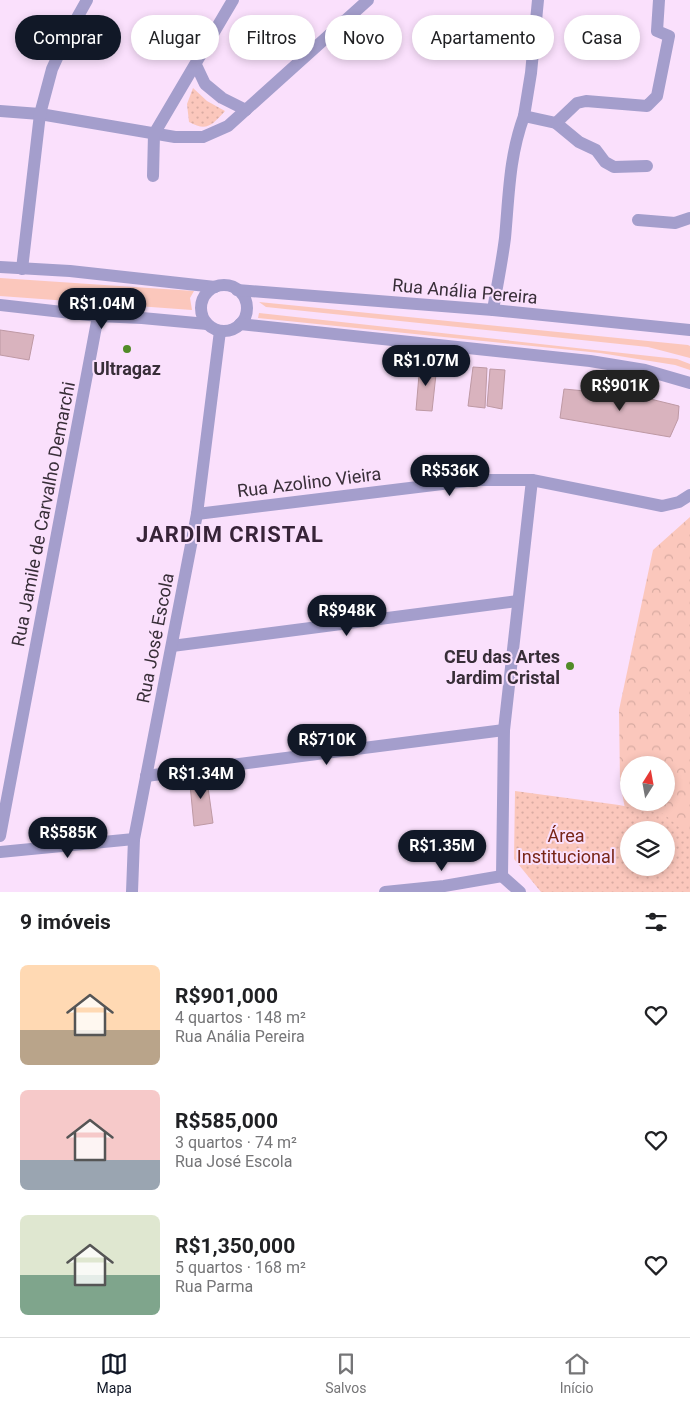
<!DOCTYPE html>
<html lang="pt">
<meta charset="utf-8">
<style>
:root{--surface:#fff;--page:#f6f6f6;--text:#202124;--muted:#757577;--line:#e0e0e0;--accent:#111827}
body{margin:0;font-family:Roboto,sans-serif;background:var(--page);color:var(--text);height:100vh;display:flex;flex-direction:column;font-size:19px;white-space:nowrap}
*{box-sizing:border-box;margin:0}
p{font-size:16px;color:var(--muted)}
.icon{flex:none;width:28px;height:28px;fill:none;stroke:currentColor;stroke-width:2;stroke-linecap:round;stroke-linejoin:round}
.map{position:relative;height:892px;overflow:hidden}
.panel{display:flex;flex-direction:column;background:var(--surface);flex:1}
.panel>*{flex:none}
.top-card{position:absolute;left:15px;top:15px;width:660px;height:45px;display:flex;gap:10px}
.needle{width:32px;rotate:11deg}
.fabs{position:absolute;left:620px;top:756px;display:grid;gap:10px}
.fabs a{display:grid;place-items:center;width:55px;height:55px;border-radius:50%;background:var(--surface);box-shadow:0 2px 8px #0003;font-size:25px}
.price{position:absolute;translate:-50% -42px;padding:0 11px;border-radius:18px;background:var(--accent);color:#fff;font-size:16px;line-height:32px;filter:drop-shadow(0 1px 2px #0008)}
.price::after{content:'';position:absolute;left:50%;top:30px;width:15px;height:11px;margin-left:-8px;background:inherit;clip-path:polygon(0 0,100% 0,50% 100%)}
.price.current{background:#222;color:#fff}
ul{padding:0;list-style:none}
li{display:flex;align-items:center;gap:15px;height:125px;padding:0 20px}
li span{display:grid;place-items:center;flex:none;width:140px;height:100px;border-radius:8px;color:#555}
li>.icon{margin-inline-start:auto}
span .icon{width:60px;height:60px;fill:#fffc;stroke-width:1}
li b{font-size:21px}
h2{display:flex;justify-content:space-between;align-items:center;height:60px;padding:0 20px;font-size:21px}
.pill{padding:0 18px;border-radius:22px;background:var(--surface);box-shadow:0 2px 8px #0003;font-size:18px;line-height:45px}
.pill.current{background:var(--accent);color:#fff}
.tabs{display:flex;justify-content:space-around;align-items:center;height:70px;border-top:1px solid var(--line);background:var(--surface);font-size:14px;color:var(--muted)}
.tabs a{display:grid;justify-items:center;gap:2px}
.tabs .current{color:var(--accent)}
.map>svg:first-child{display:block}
.green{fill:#fbc7bc}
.forest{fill:url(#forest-crowns);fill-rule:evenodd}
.park{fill:url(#park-dots);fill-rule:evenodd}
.building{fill:#d9b3be;stroke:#be99a4}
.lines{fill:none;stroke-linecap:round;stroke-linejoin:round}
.minor{stroke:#a49ecc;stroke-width:12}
.poi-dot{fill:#518b27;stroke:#fae0fc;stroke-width:2}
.labels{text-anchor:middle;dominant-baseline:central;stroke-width:4;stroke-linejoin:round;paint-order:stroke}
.street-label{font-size:18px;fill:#382e38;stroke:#fae0fc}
.poi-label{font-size:18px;font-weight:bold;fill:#382e38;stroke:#fae0fc}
.park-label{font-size:18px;fill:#782517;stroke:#fae0fc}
.district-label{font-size:22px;font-weight:bold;letter-spacing:1px;fill:#372338;stroke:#fae0fc}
</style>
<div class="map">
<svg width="690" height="892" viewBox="0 0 690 892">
<defs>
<pattern id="forest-crowns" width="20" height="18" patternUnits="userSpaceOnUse" patternTransform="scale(1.25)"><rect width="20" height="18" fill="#fbc7bc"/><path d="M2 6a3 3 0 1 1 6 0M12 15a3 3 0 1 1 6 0" fill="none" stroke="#d8aba2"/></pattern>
<pattern id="park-dots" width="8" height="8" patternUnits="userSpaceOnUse" patternTransform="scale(1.25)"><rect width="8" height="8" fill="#fbc7bc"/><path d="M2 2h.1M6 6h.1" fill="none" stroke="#d8aba2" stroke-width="1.8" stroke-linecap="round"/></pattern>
</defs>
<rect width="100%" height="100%" fill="#fae0fc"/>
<g class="green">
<polygon points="0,278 194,291 190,298 192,310 0,296"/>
<polygon points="259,302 688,345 690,346 690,358 648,347 266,307"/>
<polygon points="259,313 677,359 690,364 690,370 675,365 600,353 258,318"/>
</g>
<path class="forest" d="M690,517V892L666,868V830H629L620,782L619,710L653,550ZM629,765H666V802H629Z"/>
<g class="park">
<path d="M193,88L207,101L225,111C212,125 207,132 189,122L187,104Z"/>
<path d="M515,791L619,805L664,814L690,837V892H541L514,859ZM629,830H666V868H629Z"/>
</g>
<g class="building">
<polygon points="0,330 34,335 29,360 0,355"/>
<polygon points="420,363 437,365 432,411 416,410"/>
<polygon points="473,367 487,368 485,408 468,406"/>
<polygon points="490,369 505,370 502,409 487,406"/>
<polygon points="564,389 638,396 679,406 678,419 670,437 560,418"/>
<polygon points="206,773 213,823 194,826 189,774"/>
</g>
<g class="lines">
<g class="minor">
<polyline points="196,65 205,84 222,98 246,110"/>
<polyline points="0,111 40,114 175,137 203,137 228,126 368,0"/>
<polyline points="524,116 531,73 538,0"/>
<polyline points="556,123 579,142 596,150 605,162 614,167 647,166"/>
<polyline points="153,176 154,134 233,0"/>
<polyline points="638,220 675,223 690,218"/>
<polyline points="0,267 70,271 215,287"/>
<polyline points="22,269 40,114 52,69 68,34 87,0"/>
<circle cx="224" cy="308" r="23"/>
<polyline points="237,290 493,310 690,330"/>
<polyline points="0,305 98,316 142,318 207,324"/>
<path d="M493,310C497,286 502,262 505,238C509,195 509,157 524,116L556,123L577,103L586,101L647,106L657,96L669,36L657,31L659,0"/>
<polyline points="240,324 590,361 645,370 690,383"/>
<polyline points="197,514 475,480 532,480 662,506 679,502 690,495"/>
<polyline points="172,646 518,601"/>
<polyline points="146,776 504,730"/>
<polyline points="0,836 98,316"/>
<polyline points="0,852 134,839"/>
<polyline points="132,892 134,839 197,514 220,331"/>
<polyline points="385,892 444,886 502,876"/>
<polyline points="520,892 502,876 504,730 532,480"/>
</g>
</g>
<g class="poi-dot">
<circle cx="127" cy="349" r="5"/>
<circle cx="570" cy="666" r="5"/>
</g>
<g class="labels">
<g class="street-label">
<text transform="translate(465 291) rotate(5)">Rua Anália Pereira</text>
<text transform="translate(309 482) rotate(-7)">Rua Azolino Vieira</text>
<text transform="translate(43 514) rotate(-79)">Rua Jamile de Carvalho Demarchi</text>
<text transform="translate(155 638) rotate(-79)">Rua José Escola</text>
</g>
<g class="poi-label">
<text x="127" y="368">Ultragaz</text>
<text x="560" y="656" text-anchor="end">CEU das Artes<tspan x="560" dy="21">Jardim Cristal</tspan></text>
</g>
<g class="park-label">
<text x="566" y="835">Área<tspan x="566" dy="21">Institucional</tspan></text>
</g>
<g class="district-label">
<text x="230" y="534">JARDIM CRISTAL</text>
</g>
</g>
</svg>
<div class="fabs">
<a><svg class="needle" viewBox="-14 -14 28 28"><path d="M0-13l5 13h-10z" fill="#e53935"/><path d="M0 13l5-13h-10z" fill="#757577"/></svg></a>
<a><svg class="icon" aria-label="layers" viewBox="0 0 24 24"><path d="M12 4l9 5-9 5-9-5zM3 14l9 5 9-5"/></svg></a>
</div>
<b class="price" style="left:102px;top:330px">R$1.04M</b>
<b class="price" style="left:426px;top:387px">R$1.07M</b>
<b class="price current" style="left:620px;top:412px">R$901K</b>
<b class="price" style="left:450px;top:497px">R$536K</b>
<b class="price" style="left:347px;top:637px">R$948K</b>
<b class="price" style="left:327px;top:766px">R$710K</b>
<b class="price" style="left:201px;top:800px">R$1.34M</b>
<b class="price" style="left:68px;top:859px">R$585K</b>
<b class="price" style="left:442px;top:872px">R$1.35M</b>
<div class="top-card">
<a class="pill current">Comprar</a>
<a class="pill">Alugar</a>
<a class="pill">Filtros</a>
<a class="pill">Novo</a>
<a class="pill">Apartamento</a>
<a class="pill">Casa</a>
</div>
</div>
<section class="panel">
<h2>9 imóveis<svg class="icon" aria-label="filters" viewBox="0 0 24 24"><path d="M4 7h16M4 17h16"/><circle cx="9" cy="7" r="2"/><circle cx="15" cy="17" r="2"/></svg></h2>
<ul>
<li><span style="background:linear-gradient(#ffd9b3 65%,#b9a48a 0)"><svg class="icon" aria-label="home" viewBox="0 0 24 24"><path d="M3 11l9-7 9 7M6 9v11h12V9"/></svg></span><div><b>R$901,000</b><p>4 quartos · 148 m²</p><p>Rua Anália Pereira</p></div><svg class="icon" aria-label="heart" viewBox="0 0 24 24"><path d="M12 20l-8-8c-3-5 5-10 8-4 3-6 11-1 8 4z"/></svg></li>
<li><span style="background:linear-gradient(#f6c9c9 70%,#9aa5b1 0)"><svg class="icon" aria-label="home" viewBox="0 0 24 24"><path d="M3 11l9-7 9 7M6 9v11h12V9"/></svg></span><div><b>R$585,000</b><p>3 quartos · 74 m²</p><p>Rua José Escola</p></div><svg class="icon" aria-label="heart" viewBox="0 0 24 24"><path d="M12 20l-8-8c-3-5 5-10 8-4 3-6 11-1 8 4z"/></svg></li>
<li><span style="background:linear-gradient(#dfe7d0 60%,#7fa58c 0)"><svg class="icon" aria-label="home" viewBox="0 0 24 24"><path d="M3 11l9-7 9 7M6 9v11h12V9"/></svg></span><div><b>R$1,350,000</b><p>5 quartos · 168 m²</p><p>Rua Parma</p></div><svg class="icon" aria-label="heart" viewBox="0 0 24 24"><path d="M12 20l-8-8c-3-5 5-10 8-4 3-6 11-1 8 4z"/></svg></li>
</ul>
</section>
<nav class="tabs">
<a class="current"><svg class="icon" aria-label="map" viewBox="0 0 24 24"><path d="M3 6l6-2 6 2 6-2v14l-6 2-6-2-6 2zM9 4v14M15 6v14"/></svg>Mapa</a>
<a><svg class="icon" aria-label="saved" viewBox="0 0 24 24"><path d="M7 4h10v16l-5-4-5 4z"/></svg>Salvos</a>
<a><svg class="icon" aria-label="home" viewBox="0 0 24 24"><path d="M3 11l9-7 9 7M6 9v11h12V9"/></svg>Início</a>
</nav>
